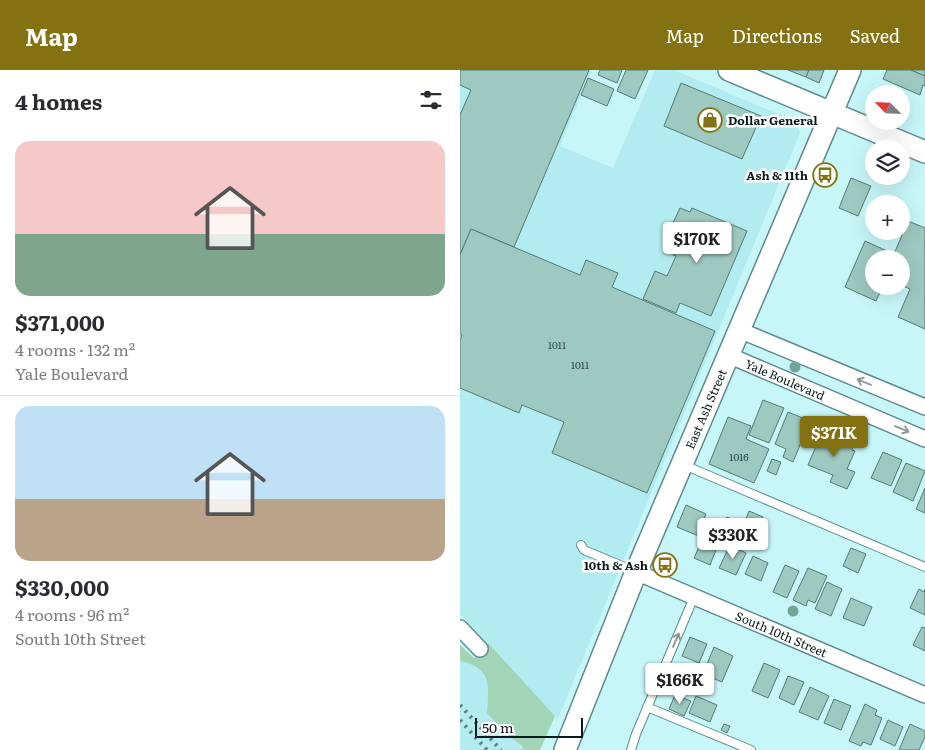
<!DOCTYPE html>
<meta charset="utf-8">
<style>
:root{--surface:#fff;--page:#f2f2f3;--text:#2b2b33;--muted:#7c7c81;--line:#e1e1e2;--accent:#847112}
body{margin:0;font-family:Literata,serif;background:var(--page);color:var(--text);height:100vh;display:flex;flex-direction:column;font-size:19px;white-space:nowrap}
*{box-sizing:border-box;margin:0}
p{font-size:16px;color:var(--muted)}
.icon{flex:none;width:28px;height:28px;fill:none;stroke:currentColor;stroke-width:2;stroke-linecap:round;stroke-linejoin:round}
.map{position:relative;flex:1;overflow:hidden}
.side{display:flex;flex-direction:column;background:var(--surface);width:460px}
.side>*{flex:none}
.needle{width:32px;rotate:294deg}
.tools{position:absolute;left:405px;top:15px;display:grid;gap:10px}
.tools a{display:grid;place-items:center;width:45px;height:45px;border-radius:50%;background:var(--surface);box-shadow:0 5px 20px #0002;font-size:25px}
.scale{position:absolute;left:15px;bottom:12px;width:108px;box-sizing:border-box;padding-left:5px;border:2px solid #091b1c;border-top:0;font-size:14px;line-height:18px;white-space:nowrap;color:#091b1c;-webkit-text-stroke:4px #fff;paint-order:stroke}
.price{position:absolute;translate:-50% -42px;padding:0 11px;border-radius:5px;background:#fff;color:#222;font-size:16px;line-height:32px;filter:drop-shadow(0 1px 2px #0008)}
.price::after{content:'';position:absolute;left:50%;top:30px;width:15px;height:11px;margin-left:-8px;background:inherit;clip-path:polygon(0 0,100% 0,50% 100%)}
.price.on{background:var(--accent);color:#fff}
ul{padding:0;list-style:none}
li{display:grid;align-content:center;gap:10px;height:265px;padding:0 15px}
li+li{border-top:1px solid var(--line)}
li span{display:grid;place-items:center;height:155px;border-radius:15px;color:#555}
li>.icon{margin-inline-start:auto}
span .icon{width:90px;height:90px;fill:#fffc;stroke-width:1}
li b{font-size:21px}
h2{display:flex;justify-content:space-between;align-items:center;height:60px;padding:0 15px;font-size:21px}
header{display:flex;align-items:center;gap:30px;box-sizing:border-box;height:70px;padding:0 25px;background:var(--accent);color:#fff}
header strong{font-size:24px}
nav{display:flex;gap:28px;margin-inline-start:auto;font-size:18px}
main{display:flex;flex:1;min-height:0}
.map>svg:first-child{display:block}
.built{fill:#b3ecf0}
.green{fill:#a2d5b8}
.building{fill:#9dc9c0;stroke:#527c73}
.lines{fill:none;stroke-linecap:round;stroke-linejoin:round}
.lane-casing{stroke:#5e8a8d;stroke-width:10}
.street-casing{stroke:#5e8a8d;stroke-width:18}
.secondary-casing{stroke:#5e8a8d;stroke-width:24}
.lane{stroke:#fff;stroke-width:8}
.street{stroke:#fff;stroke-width:15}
.secondary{stroke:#fff;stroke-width:21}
.rail{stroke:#618082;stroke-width:4;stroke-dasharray:2.5 5;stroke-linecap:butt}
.tree{fill:#70a597}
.oneway{stroke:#909899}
.labels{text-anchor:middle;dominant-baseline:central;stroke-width:5;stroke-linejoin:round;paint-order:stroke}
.number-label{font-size:10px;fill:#2e4645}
.poi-label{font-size:12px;font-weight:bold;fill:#091b1c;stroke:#fff;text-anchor:end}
.street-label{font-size:12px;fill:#091b1c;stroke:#fff}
</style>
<header>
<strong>Map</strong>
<nav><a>Map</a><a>Directions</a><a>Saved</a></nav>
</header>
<main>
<section class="side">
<h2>4 homes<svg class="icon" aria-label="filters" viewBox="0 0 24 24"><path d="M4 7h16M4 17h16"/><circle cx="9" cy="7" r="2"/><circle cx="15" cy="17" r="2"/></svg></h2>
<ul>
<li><span style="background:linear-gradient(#f6c9c9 60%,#7fa58c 0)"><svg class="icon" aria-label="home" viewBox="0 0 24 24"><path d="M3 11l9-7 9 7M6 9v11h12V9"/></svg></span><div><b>$371,000</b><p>4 rooms · 132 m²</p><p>Yale Boulevard</p></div></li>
<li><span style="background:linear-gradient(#bfe0f5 60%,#b9a48a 0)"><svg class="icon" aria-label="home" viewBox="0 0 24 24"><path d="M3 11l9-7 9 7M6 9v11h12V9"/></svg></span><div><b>$330,000</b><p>4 rooms · 96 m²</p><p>South 10th Street</p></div></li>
</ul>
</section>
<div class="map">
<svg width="465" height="680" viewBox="0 0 465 680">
<rect width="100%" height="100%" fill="#c7f6f9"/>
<g class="built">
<polygon points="0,0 132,0 100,76 153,98 195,0 214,0 318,44 336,52 340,63 98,649 0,544"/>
<polygon points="0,591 10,593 21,601 28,613 29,623 28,634 50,667 57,671 63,680 0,680"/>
</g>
<path class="green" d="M28,573L95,646L80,680H63L62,676L50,667L27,643C29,616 32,598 0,591V575L14,588Z"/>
<g class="building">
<polygon points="0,0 129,0 54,177 11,159 0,185 0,45 11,20 0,15"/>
<polygon points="140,0 162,0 157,13 138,5"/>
<polygon points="166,0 188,0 175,29 157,21"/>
<polygon points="328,0 349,0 346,7"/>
<polygon points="349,0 364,0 359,13 346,7"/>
<polygon points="427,0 451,0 465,6 465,16 463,15 460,25 423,9"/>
<polygon points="451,0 465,0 465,6"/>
<polygon points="128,8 154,19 147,36 121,25"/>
<polygon points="221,13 301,46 282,89 204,56"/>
<polygon points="391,108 411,116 398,146 379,138"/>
<polygon points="220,138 230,142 232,138 287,161 251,246 220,233 216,243 183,229 195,201 207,206 216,186 213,185 221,165 218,164 221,157 213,153"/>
<polygon points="448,151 465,158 465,259 438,247 450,219 441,215 441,189 414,189 414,216 423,216 416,231 385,217 405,171 434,184"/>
<polygon points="11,159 120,205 126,190 158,203 152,217 255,261 187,423 92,383 104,352 62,335 59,343 0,318 0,270 2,265 0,264 0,185"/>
<polygon points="303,330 324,338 309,373 289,365"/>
<polygon points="328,342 350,351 333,392 323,387 326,379 315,374"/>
<polygon points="268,347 291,356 286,369 309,379 294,413 249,394"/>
<polygon points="363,360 395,373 392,380 395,381 387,399 395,402 387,419 370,412 373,405 348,395"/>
<polygon points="423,382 442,390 431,416 411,408"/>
<polygon points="312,389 321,392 316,405 307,401"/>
<polygon points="446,393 465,401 453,431 433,422"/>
<polygon points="465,418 465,443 456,439"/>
<polygon points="226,435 246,444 242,454 246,455 241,467 217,457"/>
<polygon points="289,441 303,447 297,463 283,457"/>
<polygon points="267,447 278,452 272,466 261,461"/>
<polygon points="245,464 260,470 250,495 234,488"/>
<polygon points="270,475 286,483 276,505 259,498"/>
<polygon points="391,478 406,484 398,503 383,496"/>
<polygon points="293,486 308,493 301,511 285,504"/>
<polygon points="325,495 339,501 327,528 313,522"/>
<polygon points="348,498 367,506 355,533 348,530 346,536 333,530"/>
<polygon points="367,512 382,519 371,546 355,539"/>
<polygon points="459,519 464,522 465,519 465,545 450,538"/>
<polygon points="391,528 412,537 404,556 383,548"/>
<polygon points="462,557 465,558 465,581 453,575"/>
<polygon points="230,567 247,574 239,593 222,586"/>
<polygon points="254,577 273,586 262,612 243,604"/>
<polygon points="304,593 320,600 308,628 292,621"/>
<polygon points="328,606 344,612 334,635 319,628"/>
<polygon points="350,617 369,626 358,650 339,642"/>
<polygon points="215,625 231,631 224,646 209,639"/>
<polygon points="236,626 257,635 250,652 229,643"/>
<polygon points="374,629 391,636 381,660 364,653"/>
<polygon points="405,634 417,640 415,645 422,648 411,675 403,672 401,676 389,671"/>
<polygon points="428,650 443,657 435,676 420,669"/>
<polygon points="264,654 270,656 267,663 261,660"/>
<polygon points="450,654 465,661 465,667 459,680 439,680"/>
</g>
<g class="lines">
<g class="lane-casing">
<g id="lane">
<polyline points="224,395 465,497"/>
<polyline points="121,475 124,480 174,501"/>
<polyline points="187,637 291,680"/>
<polyline points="171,680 176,664 234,527"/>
</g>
</g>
<g class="street-casing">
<g id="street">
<polyline points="279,260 465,337"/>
<path id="s1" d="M268,285L465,369"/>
<path id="s2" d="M176,502L465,625"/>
<polyline points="0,558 20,579"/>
</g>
</g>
<g class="secondary-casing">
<g id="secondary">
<polyline points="269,0 465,82"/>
<path id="s3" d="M105,680L176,502L390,0"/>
</g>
</g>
<use href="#lane" class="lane"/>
<use href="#street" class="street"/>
<use href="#secondary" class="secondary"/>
<g class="rail">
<polyline points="0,635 41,680"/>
<polyline points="0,650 27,680"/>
</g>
</g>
<g class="tree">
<circle cx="335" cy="297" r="5.5"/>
<circle cx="333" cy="541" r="5.5"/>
</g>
<defs><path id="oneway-shaft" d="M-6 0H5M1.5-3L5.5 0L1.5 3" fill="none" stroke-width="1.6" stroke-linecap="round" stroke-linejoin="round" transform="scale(1.25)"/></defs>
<g class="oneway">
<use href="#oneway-shaft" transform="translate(404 312) rotate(-157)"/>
<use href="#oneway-shaft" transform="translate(442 359) rotate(23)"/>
<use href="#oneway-shaft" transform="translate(216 570) rotate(-67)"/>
</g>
<defs>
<g id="shop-ring" transform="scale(1.25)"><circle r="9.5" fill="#fff" stroke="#847112" stroke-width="1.5"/><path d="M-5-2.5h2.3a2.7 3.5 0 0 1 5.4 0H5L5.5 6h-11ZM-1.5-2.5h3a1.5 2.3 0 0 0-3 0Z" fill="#847112"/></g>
<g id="bus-ring" transform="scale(1.25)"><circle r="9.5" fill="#fff" stroke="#847112" stroke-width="1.5"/><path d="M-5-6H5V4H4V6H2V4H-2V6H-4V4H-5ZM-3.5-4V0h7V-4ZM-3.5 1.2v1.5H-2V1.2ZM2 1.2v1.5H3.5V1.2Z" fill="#847112"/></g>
</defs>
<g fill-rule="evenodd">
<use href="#shop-ring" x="250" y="50"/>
<use href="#bus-ring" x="365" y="105"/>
<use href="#bus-ring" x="205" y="495"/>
</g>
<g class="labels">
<g class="number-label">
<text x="97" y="274">1011</text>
<text x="120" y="294">1011</text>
<text x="279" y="386">1016</text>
</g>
<g class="poi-label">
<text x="268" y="50" text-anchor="start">Dollar General</text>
<text x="348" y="105">Ash &amp; 11th</text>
<text x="188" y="495">10th &amp; Ash</text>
</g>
<g class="street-label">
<text stroke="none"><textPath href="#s1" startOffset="62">Yale Boulevard</textPath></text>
<text stroke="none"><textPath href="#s3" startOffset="369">East Ash Street</textPath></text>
<text stroke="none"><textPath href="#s2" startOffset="158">South 10th Street</textPath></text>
</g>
</g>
</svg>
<div class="tools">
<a><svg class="needle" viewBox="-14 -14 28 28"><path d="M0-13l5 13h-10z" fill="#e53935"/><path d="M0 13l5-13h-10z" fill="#7c7c81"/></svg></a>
<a><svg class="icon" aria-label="layers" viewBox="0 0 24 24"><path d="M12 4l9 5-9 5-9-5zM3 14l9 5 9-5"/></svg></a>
<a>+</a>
<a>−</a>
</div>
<div class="scale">50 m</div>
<b class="price" style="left:237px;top:194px">$170K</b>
<b class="price on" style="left:374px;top:388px">$371K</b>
<b class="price" style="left:273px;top:490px">$330K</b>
<b class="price" style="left:220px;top:635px">$166K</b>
</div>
</main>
